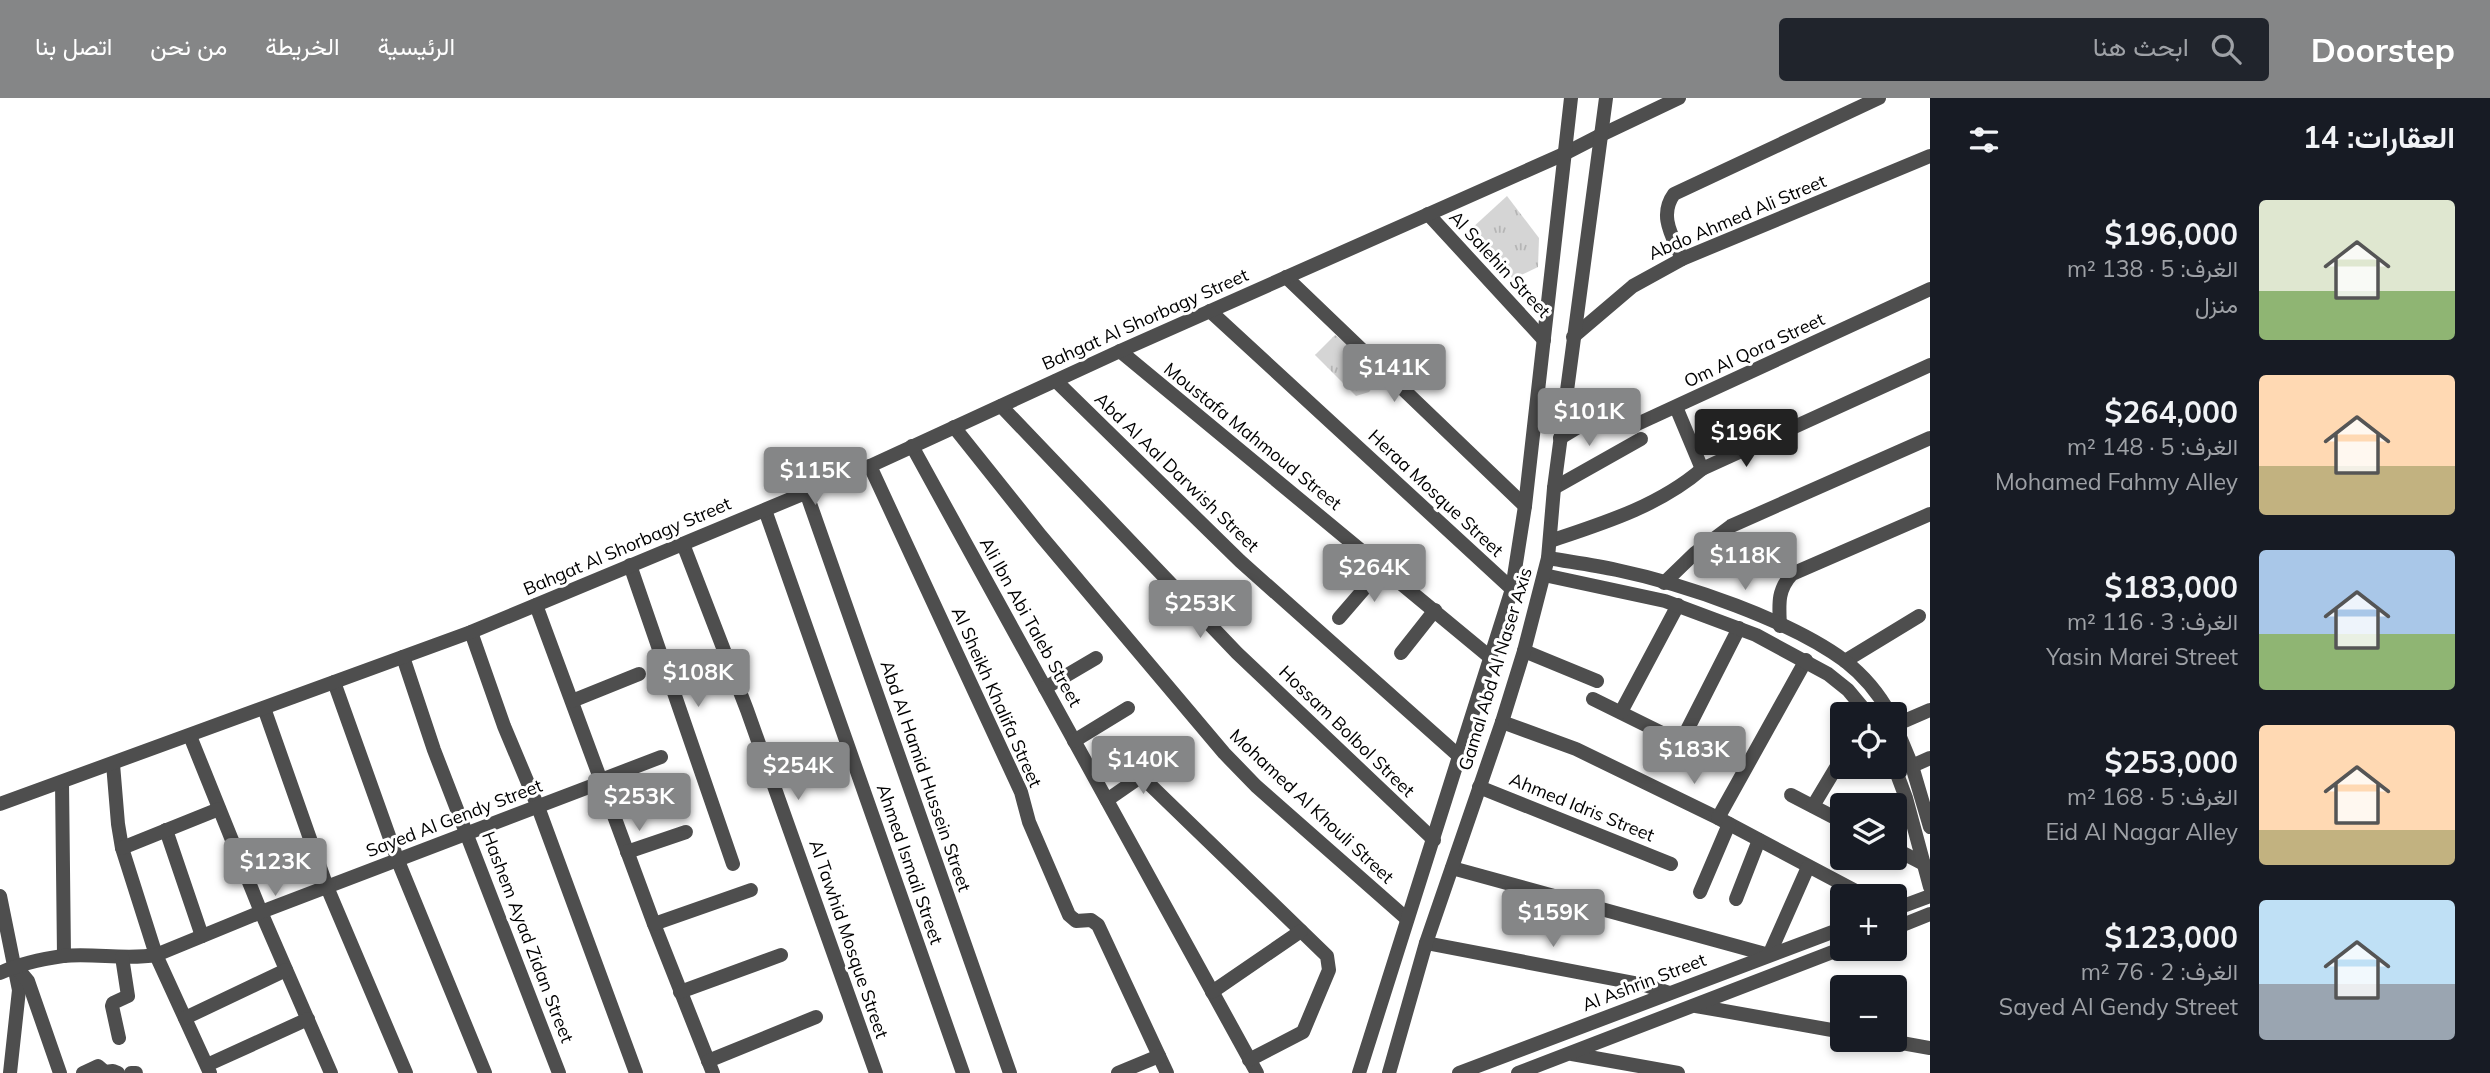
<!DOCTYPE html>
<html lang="ar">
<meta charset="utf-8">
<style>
:root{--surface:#171b24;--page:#20242c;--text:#f1f3f6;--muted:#9ea1a6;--accent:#858687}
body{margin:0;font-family:Mulish,Vazirmatn,sans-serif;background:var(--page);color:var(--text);direction:rtl;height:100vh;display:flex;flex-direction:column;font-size:26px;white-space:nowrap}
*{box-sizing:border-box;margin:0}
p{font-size:23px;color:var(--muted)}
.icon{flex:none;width:38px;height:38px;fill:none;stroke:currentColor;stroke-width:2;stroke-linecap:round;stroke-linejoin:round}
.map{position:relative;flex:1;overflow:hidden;direction:ltr}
.side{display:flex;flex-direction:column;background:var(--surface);width:560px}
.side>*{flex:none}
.fabs{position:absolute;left:1830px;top:604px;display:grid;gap:14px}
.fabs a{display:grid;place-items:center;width:77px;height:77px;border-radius:7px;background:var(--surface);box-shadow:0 4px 10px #0003;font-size:35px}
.price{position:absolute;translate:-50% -60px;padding:0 16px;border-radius:7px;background:var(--accent);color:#fff;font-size:23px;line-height:46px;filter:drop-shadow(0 2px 4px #0008)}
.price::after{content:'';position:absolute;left:50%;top:42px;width:21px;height:16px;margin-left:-10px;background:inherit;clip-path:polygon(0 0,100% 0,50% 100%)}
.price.current{background:#222;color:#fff}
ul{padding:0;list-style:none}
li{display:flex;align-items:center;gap:21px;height:175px;padding:0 35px}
li span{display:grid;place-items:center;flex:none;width:196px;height:140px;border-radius:7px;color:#555}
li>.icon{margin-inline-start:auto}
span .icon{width:84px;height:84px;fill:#fffc;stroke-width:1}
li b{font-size:30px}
h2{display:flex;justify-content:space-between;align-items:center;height:84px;padding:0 35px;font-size:30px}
header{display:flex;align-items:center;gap:42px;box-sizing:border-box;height:98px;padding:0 35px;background:var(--accent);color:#fff}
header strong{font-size:33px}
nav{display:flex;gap:38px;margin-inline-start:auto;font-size:24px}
.search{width:490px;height:63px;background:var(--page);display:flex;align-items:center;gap:18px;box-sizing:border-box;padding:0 24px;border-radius:7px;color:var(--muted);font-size:26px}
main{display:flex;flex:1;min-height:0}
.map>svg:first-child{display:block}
.grass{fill:url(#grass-tufts)}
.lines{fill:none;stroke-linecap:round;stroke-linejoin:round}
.minor{stroke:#4e4e4e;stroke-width:14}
.tertiary{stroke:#4e4e4e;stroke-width:14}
.labels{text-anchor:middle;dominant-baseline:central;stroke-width:6;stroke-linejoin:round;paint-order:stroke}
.street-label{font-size:18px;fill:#000;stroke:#fff}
</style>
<header>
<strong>Doorstep</strong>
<div class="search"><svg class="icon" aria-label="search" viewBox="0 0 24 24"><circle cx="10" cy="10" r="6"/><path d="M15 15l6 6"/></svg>ابحث هنا</div>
<nav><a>الرئيسية</a><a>الخريطة</a><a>من نحن</a><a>اتصل بنا</a></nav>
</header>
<main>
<section class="side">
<h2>العقارات: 14<svg class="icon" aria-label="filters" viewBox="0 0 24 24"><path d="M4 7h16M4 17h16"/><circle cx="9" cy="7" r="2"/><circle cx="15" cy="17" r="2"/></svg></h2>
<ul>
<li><span style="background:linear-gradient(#dfe7d0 65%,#8fb573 0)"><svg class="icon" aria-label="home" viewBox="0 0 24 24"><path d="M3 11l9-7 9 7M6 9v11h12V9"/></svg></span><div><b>$196,000</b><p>الغرف: 5 · 138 m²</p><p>منزل</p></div></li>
<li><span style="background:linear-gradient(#ffd9b3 65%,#c2b280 0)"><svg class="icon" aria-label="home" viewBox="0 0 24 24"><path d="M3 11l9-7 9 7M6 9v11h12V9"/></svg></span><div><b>$264,000</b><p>الغرف: 5 · 148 m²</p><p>Mohamed Fahmy Alley</p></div></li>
<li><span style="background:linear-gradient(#a9c7e8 60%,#8fb573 0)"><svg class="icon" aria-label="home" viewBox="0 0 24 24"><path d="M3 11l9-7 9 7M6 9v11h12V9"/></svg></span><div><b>$183,000</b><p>الغرف: 3 · 116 m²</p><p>Yasin Marei Street</p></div></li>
<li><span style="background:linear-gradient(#ffd9b3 75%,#c2b280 0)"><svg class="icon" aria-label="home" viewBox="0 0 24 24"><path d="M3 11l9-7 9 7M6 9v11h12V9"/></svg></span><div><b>$253,000</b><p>الغرف: 5 · 168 m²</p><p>Eid Al Nagar Alley</p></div></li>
<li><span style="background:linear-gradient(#bfe0f5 60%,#9aa5b1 0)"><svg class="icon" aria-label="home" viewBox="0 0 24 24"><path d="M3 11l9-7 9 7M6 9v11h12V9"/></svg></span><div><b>$123,000</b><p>الغرف: 2 · 76 m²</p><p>Sayed Al Gendy Street</p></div></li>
</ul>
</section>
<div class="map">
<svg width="1930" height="975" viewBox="0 0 1930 975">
<defs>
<pattern id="grass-tufts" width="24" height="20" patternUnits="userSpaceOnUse" patternTransform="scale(1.75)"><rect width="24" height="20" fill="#d5d5d5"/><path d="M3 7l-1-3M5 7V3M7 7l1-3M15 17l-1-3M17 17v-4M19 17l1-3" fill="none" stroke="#b5b5b5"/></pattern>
</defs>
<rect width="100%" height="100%" fill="#fff"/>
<g class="grass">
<polygon points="1507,98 1539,140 1538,169 1513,181 1471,131"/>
<polygon points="1335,237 1385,274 1369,294 1356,298 1315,257"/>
</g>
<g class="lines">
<g class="minor">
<polyline points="1599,38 1679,0"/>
<polyline points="1428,116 1544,242"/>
<path d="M1682,161C1673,139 1658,118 1674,96L1879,0"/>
<polyline points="1286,179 1525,408"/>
<polyline points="1210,213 1512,491"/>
<polyline points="1573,239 1633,188 1682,161 1930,58"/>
<polyline points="1120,253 1491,560"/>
<polyline points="1056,283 1240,463 1460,659"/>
<polyline points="1001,308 1237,555 1434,742"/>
<polyline points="1676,309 1702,371"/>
<polyline points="954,329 1041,438 1224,655 1256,688 1407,821"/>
<path d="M1560,340L1603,314C1616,315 1619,329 1633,328L1930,191"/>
<polyline points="912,348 1257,975"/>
<polyline points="870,368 1021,694 1029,724 1069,817 1076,823 1091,822 1098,827 1167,975"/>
<polyline points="1554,390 1641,341"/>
<polyline points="806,394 1010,975"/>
<polyline points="765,412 963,975"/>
<path d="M1550,443C1604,425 1659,408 1702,371L1930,267"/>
<polyline points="683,446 747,612 876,975"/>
<polyline points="630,467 733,766"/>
<polyline points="1664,485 1695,455 1731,428 1930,340"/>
<polyline points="536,507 654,826 713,975"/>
<polyline points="1339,520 1383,469"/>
<path d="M1780,528C1779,507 1777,492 1792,476L1930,416"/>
<polyline points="471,534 504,628 538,709 636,975"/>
<polyline points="1524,553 1597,583"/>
<polyline points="1401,555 1435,512"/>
<polyline points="403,559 434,652 559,975"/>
<polyline points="1845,563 1919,518"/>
<polyline points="334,584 398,763 485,975"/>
<polyline points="1045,590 1096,560"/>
<polyline points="1593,601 1672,640 1705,663"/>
<polyline points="572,603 639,576"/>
<polyline points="264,610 327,789 406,975"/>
<polyline points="1621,614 1678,507"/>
<polyline points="1502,624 1576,651 1718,720 1865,798"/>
<polyline points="1895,627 1930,612"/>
<polyline points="190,638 261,814 331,975"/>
<polyline points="1074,643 1128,610"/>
<polyline points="1680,646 1739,530"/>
<polyline points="113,666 118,726 122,750 156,857 210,975"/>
<polyline points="1912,668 1930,660"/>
<polyline points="1141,678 1327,858 1329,872 1303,934 1249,962"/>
<polyline points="601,682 661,659"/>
<polyline points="62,684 64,858"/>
<polyline points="1479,689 1671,766"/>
<polyline points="1791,697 1843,724"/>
<polyline points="1107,702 1159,666"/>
<polyline points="1813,708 1843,658"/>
<polyline points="1718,720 1806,562"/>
<polyline points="166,732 202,838"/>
<polyline points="122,750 219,711"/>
<polyline points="1895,751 1924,766"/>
<polyline points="627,754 686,734"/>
<polyline points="1452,770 1769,857 1808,769"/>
<polyline points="1700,794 1729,726"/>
<polyline points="0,798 19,892 10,975"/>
<polyline points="1736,801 1759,742"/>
<polyline points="1895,811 1930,798"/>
<polyline points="654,826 751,792"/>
<polyline points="1895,830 1930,816"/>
<polyline points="1426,845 1645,887 1669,895"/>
<polyline points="18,871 28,883 60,975"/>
<path d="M0,875C19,866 42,861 63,858C94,855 126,862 156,857L261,814L602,684"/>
<polyline points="680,894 781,857"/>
<polyline points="1212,894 1301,833"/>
<polyline points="1696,908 1843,934"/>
<polyline points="185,920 286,872"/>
<polyline points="119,940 112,908 113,905 128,898 122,859"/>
<polyline points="1885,942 1930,950"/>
<polyline points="1572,956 1678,975"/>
<polyline points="708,963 816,919"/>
<polyline points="207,967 308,921"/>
<polyline points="83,975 98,968 105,974 113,973 118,975"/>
<polyline points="131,975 136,975"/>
<polyline points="1118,975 1159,958"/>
<polyline points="1459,975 1843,830"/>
<polyline points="1518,975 1843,850"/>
</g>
<g class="tertiary">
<path d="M1548,460C1571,464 1594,467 1617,472C1684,486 1790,522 1845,563C1863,577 1879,596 1890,616"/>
<polyline points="1544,477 1665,503 1756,537 1828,576 1848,592 1868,616"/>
<polyline points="1895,627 1912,668 1930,729"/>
<polyline points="1894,668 1906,700 1930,789"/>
<polyline points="0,706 471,534 870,368 1120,253 1564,56 1599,38"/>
<polyline points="1359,975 1512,491 1525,408 1571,0"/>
<polyline points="1389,975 1426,845 1502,624 1524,553 1548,460 1554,390 1606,0"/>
</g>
</g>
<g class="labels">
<g class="street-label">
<text transform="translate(1737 119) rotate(-23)">Abdo Ahmed Ali Street</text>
<text transform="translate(1500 166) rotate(47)">Al Salehin Street</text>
<text transform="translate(1145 221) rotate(-24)">Bahgat Al Shorbagy Street</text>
<text transform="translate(1754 252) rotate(-25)">Om Al Qora Street</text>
<text transform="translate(1253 338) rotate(39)">Moustafa Mahmoud Street</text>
<text transform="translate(1177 374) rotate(44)">Abd Al Aal Darwish Street</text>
<text transform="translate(1436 395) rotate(43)">Heraa Mosque Street</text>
<text transform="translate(627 448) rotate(-23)">Bahgat Al Shorbagy Street</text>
<text transform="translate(1031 524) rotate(61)">Ali Ibn Abi Taleb Street</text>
<text transform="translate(1495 571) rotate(-73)">Gamal Abd Al Naser Axis</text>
<text transform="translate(997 599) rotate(66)">Al Sheikh Khalifa Street</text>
<text transform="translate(1347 633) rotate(44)">Hossam Bolbol Street</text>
<text transform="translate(926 678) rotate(71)">Abd Al Hamid Hussein Street</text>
<text transform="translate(1312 708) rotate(43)">Mohamed Al Khouli Street</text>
<text transform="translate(1582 709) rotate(22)">Ahmed Idris Street</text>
<text transform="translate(454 720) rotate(-21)">Sayed Al Gendy Street</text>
<text transform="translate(910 766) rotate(71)">Ahmed Ismail Street</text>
<text transform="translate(528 839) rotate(69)">Hashem Ayad Zidan Street</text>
<text transform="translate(849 841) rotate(71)">Al Tawhid Mosque Street</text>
<text transform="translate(1644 884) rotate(-21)">Al Ashrin Street</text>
</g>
</g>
</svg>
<div class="fabs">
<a><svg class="icon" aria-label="locate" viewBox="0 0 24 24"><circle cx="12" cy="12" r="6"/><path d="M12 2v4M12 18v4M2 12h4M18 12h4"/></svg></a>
<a><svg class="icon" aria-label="layers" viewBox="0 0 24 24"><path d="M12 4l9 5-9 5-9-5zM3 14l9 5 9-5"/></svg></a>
<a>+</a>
<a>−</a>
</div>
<b class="price" style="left:1394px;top:306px">$141K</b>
<b class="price" style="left:1589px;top:350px">$101K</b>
<b class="price current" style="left:1746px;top:371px">$196K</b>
<b class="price" style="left:815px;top:409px">$115K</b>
<b class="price" style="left:1745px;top:494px">$118K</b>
<b class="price" style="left:1374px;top:506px">$264K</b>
<b class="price" style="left:1200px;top:542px">$253K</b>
<b class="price" style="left:698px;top:611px">$108K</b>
<b class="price" style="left:1694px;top:688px">$183K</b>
<b class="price" style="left:1143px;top:698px">$140K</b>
<b class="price" style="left:798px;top:704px">$254K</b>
<b class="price" style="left:639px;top:735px">$253K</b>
<b class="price" style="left:275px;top:800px">$123K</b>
<b class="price" style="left:1553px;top:851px">$159K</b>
</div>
</main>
